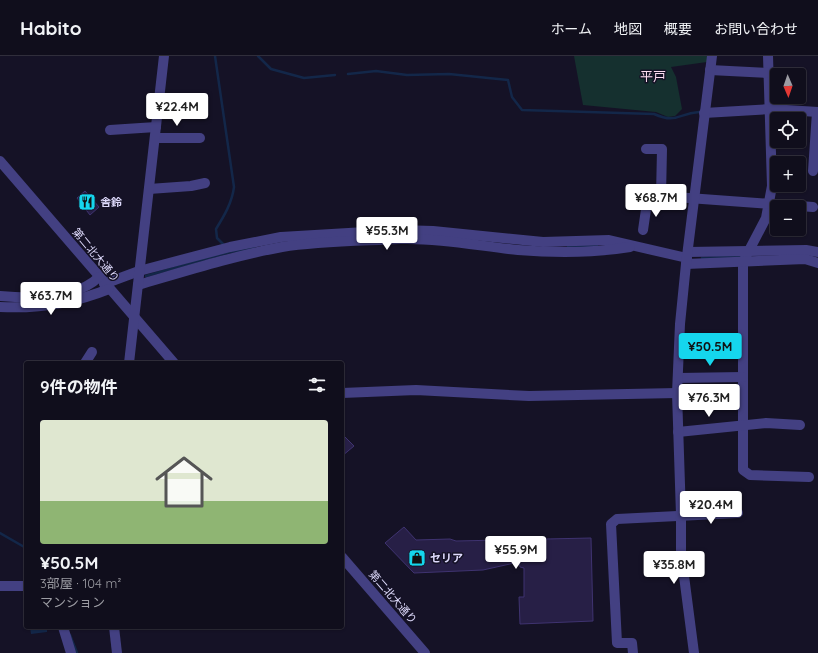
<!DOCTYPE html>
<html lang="ja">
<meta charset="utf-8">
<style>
:root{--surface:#100e1c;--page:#1e1c29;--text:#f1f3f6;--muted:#9c9ca3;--line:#302e3b;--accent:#15d6ed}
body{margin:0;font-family:Quicksand,"Noto Sans JP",sans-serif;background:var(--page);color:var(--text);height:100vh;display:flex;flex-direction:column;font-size:15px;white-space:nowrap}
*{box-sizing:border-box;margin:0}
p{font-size:13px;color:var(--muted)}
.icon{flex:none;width:22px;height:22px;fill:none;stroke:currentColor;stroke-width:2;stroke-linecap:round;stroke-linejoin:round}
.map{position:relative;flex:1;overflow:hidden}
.sheet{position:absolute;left:24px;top:305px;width:320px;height:268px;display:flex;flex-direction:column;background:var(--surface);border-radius:4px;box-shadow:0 1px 3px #0004,0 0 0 1px var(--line)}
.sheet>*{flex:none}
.needle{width:26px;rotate:178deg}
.buttons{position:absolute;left:770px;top:12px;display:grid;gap:8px}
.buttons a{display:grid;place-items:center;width:36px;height:36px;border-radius:4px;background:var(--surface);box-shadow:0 1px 3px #0004,0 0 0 1px var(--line);font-size:20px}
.price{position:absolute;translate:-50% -34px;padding:0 9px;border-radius:4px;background:#fff;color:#222;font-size:13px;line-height:26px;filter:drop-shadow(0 1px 2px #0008)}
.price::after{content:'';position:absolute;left:50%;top:24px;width:12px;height:9px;margin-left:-6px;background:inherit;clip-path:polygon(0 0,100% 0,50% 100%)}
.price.on{background:var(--accent);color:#111}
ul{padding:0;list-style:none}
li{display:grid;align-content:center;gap:8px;height:212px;padding:0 16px}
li+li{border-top:1px solid var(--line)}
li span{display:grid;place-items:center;height:124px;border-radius:4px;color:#555}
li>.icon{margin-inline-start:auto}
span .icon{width:72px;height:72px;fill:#fffc;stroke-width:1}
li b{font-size:17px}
h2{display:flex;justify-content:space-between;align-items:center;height:48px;padding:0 16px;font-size:17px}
header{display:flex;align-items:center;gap:24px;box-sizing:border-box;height:56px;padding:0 20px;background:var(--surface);border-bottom:1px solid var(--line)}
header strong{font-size:19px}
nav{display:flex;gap:22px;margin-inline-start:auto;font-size:14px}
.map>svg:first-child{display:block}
.green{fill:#15302f}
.water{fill:#132749}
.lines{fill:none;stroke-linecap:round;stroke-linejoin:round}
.stream{stroke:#132749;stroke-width:2.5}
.building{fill:#271f46;stroke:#3f3370}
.minor{stroke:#434082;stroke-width:10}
.labels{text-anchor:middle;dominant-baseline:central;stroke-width:3;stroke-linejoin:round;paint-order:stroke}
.poi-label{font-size:11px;font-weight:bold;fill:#dedafc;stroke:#151226;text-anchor:start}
.street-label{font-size:11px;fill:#dedafc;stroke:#151226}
.quarter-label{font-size:13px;fill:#fcdcf0;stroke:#151226}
</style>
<header>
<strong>Habito</strong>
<nav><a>ホーム</a><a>地図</a><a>概要</a><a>お問い合わせ</a></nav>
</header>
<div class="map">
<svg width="818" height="597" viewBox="0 0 818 597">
<rect width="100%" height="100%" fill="#151226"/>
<polygon class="green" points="574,0 708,0 707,6 671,11 676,21 682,53 675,60 668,61 656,56 583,49"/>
<polygon class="water" points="30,571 47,571 47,576 31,578"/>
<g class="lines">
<g class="stream">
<path d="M215,0L234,131C232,147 224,160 216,173L217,182L225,190"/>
<polyline points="258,0 271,13 304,22 335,19"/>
<path d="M348,18L376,15L407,19L449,18L508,24L512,41L522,54L654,58C677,68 677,58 699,56"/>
<polyline points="568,190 597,190"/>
<polyline points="702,202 742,200"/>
<polyline points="146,220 230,196 254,192"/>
<polyline points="0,477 26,492"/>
<polyline points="70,579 77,597"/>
</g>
</g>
<g class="building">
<polygon points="85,135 99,151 90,159 77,142"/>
<polygon points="342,378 354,390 342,400"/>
<polygon points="404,471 416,484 450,483 456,485 591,482 593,565 520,568 519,541 524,541 524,512 520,511 519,506 483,514 414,517 385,487"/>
</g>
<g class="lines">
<g class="minor">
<polyline points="768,0 772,130 766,162 743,206 743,414 750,419 809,421"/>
<polyline points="710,14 769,17"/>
<polyline points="159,43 195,44"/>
<polyline points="704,57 771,53 818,56"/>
<polyline points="110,74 156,71"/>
<polyline points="155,82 200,82"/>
<polyline points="646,93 662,93 661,140 813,151"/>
<polyline points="0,105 174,307"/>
<polyline points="813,115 817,56"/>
<polyline points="149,133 191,130 205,127"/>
<polyline points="643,174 648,140 661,140"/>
<polyline points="688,196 806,194 818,196"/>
<polyline points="686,208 805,203 818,207"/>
<polyline points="104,228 139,215 230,191 281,181 399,174 433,175 543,186 609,184 687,202"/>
<path d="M138,229C186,215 233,200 282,191C319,185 362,185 400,183C440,182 479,190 518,194C554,197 594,197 630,191"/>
<path d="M0,240C31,243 75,244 99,221"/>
<path d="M0,251C38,253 74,247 109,233"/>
<polyline points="85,307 92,296"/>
<polyline points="129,307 164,0"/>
<polyline points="678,322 743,321"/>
<polyline points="342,337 416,334 529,340 677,337"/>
<polyline points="678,376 766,367 800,369"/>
<polyline points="342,501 425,597"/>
<polyline points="0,530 26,530"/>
<polyline points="63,571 71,597"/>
<polyline points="114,571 117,597"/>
<polyline points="633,597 632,587 617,587 611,468 617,463 738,457"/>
<polyline points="694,597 681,497 681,459 677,337 680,268 686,208 712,0"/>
</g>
</g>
<defs>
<g id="restaurant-square" transform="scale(0.9)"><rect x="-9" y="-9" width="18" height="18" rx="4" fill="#15d6ed" stroke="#151226"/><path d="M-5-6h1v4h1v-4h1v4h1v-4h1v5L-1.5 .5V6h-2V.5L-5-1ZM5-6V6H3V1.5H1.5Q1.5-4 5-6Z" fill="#111"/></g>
<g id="shop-square" transform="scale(0.9)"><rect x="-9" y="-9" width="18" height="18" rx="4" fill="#15d6ed" stroke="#151226"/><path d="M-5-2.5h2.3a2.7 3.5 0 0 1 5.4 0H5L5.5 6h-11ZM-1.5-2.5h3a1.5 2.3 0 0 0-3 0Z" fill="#111"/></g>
</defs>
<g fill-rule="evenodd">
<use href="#restaurant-square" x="87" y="146"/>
<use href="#shop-square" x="417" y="502"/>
</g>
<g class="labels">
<g class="poi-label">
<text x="100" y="146">舎鈴</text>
<text x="430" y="502">セリア</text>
</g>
<g class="street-label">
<text transform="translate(96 199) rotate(50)">第二北大通り</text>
<text transform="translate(393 541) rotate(49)">第二北大通り</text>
</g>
<g class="quarter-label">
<text x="653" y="20">平戸</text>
</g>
</g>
</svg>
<div class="buttons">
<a><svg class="needle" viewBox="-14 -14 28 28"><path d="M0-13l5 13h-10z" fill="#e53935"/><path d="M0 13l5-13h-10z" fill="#9c9ca3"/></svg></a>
<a><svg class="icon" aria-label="locate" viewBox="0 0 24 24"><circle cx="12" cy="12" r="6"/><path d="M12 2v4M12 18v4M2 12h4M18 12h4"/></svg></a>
<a>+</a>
<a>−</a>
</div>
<b class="price" style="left:177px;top:71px">¥22.4M</b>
<b class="price" style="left:656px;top:162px">¥68.7M</b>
<b class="price" style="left:387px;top:195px">¥55.3M</b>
<b class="price" style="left:51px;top:260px">¥63.7M</b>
<b class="price on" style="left:710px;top:311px">¥50.5M</b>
<b class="price" style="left:709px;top:362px">¥76.3M</b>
<b class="price" style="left:711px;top:469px">¥20.4M</b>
<b class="price" style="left:516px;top:514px">¥55.9M</b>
<b class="price" style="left:674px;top:529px">¥35.8M</b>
<section class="sheet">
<h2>9件の物件<svg class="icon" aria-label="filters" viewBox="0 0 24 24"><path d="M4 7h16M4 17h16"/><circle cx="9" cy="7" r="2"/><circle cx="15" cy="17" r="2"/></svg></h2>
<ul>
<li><span style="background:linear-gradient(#dfe7d0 65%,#8fb573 0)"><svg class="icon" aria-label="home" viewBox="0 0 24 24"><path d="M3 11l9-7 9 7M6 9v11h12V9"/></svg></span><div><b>¥50.5M</b><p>3部屋 · 104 m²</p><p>マンション</p></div></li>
</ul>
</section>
</div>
